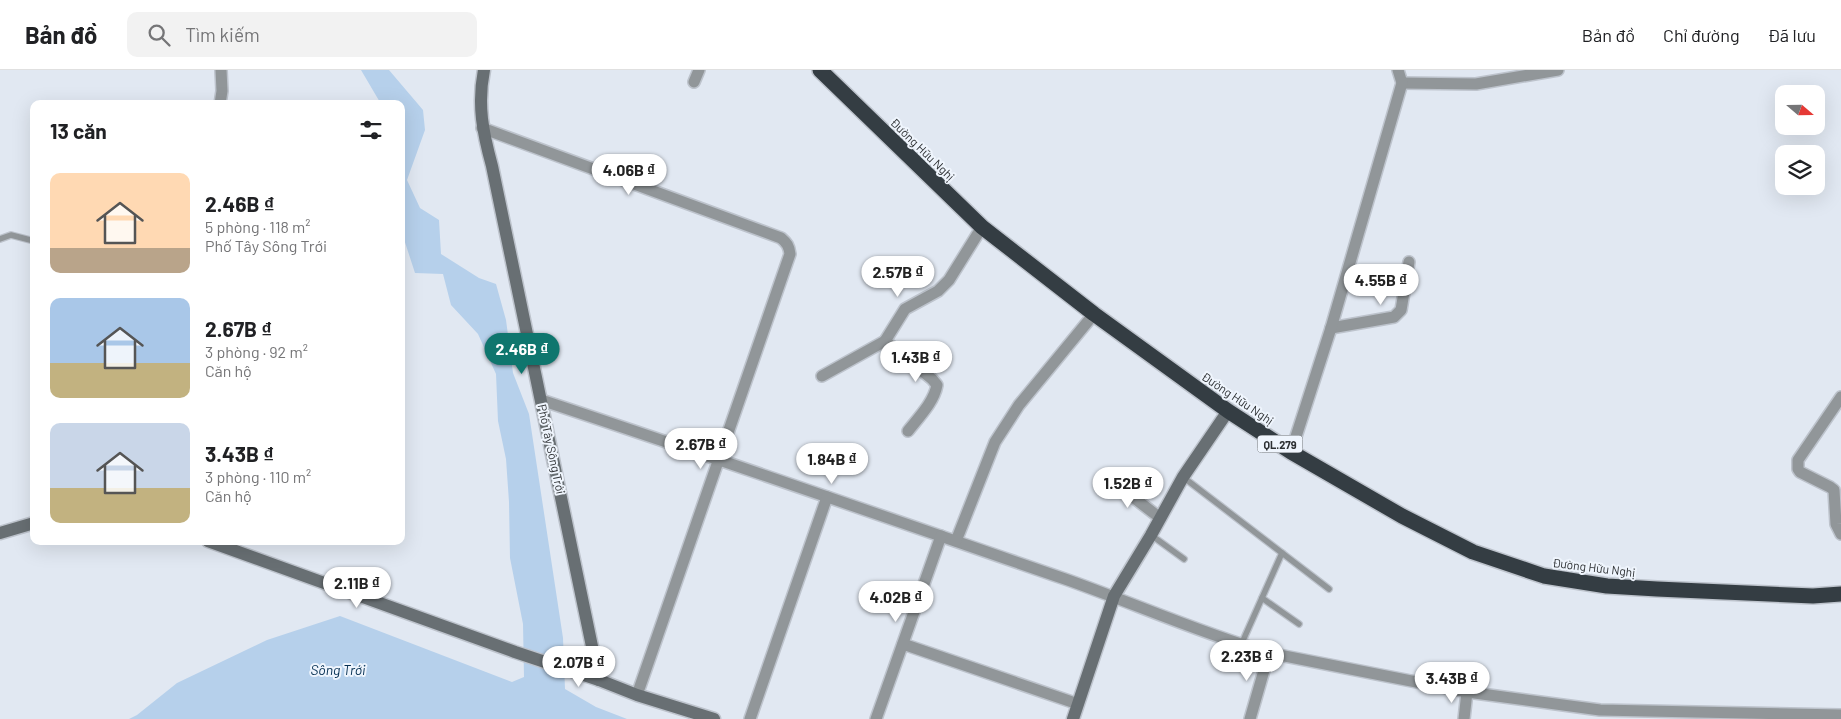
<!DOCTYPE html>
<html lang="vi">
<meta charset="utf-8">
<style>
:root{--surface:#fff;--page:#f2f2f2;--text:#202124;--muted:#757577;--line:#e0e0e0;--accent:#0f766e}
body{margin:0;font-family:Barlow,sans-serif;background:var(--page);color:var(--text);height:100vh;display:flex;flex-direction:column;font-size:19px;white-space:nowrap}
*{box-sizing:border-box;margin:0}
p{font-size:16px;color:var(--muted)}
.icon{flex:none;width:28px;height:28px;fill:none;stroke:currentColor;stroke-width:2;stroke-linecap:round;stroke-linejoin:round}
.map{position:relative;flex:1;overflow:hidden}
.drawer{position:absolute;left:30px;top:30px;width:375px;height:445px;display:flex;flex-direction:column;background:var(--surface);border-radius:10px;box-shadow:0 5px 20px #0002}
.drawer>*{flex:none}
.needle{width:32px;rotate:110deg}
.controls{position:absolute;left:1775px;top:15px;display:grid;gap:10px}
.controls a{display:grid;place-items:center;width:50px;height:50px;border-radius:10px;background:var(--surface);box-shadow:0 5px 20px #0002;font-size:25px}
.price{position:absolute;translate:-50% -42px;padding:0 11px;border-radius:18px;background:#fff;color:#222;font-size:16px;line-height:32px;filter:drop-shadow(0 1px 2px #0008)}
.price::after{content:'';position:absolute;left:50%;top:30px;width:15px;height:11px;margin-left:-8px;background:inherit;clip-path:polygon(0 0,100% 0,50% 100%)}
.price.active{background:var(--accent);color:#fff}
ul{padding:0;list-style:none}
li{display:flex;align-items:center;gap:15px;height:125px;padding:0 20px}
li span{display:grid;place-items:center;flex:none;width:140px;height:100px;border-radius:10px;color:#555}
li>.icon{margin-inline-start:auto}
span .icon{width:60px;height:60px;fill:#fffc;stroke-width:1}
li b{font-size:21px}
h2{display:flex;justify-content:space-between;align-items:center;height:60px;padding:0 20px;font-size:21px}
header{display:flex;align-items:center;gap:30px;box-sizing:border-box;height:70px;padding:0 25px;background:var(--surface);border-bottom:1px solid var(--line)}
header strong{font-size:24px}
nav{display:flex;gap:28px;margin-inline-start:auto;font-size:18px}
.search{width:350px;height:45px;background:var(--page);display:flex;align-items:center;gap:12px;box-sizing:border-box;padding:0 18px;border-radius:10px;color:var(--muted);font-size:19px}
.map>svg:first-child{display:block}
.water{fill:#b6d0eb}
.lines{fill:none;stroke-linecap:round;stroke-linejoin:round}
.lane-casing{stroke:#bdc3cc;stroke-width:8}
.street-casing{stroke:#bdc3cc;stroke-width:14}
.secondary-casing{stroke:#bdc3cc;stroke-width:15}
.highway-casing{stroke:#bdc3cc;stroke-width:18}
.lane{stroke:#919699;stroke-width:5.5}
.street{stroke:#919699;stroke-width:11}
.secondary{stroke:#686f73;stroke-width:12}
.highway{stroke:#343d43;stroke-width:15}
.labels{text-anchor:middle;dominant-baseline:central;stroke-width:4;stroke-linejoin:round;paint-order:stroke}
.shield{fill:#eff5fd;stroke:#686c70;stroke-width:1}
.shield-label{font-size:11px;font-weight:bold;fill:#2e3134}
.street-label{font-size:12px;fill:#2e3134;stroke:#eff5fd}
.water-label{font-size:14px;font-style:italic;fill:#063053;stroke:#eff5fd}
</style>
<header>
<strong>Bản đồ</strong>
<div class="search"><svg class="icon" aria-label="search" viewBox="0 0 24 24"><circle cx="10" cy="10" r="6"/><path d="M15 15l6 6"/></svg>Tìm kiếm</div>
<nav><a>Bản đồ</a><a>Chỉ đường</a><a>Đã lưu</a></nav>
</header>
<div class="map">
<svg width="1841" height="649" viewBox="0 0 1841 649">
<rect width="100%" height="100%" fill="#e1e8f2"/>
<polygon class="water" points="361,0 389,0 423,40 425,60 407,110 420,138 439,150 441,184 479,208 496,214 506,250 513,303 529,344 563,568 565,619 596,637 627,649 129,649 137,645 177,613 267,570 340,546 512,612 524,607 523,554 510,488 509,432 506,389 498,351 496,304 478,264 451,235 443,204 415,203 401,160 401,34 381,34"/>
<g class="lines">
<g class="lane-casing">
<g id="lane">
<polyline points="0,169 11,165 34,171"/>
<polyline points="1183,407 1329,519"/>
<polyline points="1151,465 1184,489"/>
<polyline points="1262,528 1299,554"/>
<polyline points="1241,575 1282,483"/>
</g>
</g>
<g class="street-casing">
<g id="street">
<polyline points="694,12 699,0"/>
<polyline points="1402,13 1476,14 1558,0"/>
<polyline points="220,34 222,21 221,0"/>
<path d="M482,58L781,168C787,173 789,176 790,184L637,625"/>
<polyline points="1331,258 1394,247 1401,240 1409,192"/>
<path d="M885,271L932,309L937,315C934,332 919,347 908,361"/>
<polyline points="822,306 885,271 905,239 938,221 949,210 982,157"/>
<polyline points="1841,327 1798,390 1798,399 1800,402 1830,417 1834,420 1836,454 1841,464"/>
<path d="M541,330C717,388 891,449 1065,509C1133,533 1200,563 1269,583L1467,622L1600,640L1841,645"/>
<polyline points="1291,382 1331,258 1402,13 1398,0"/>
<polyline points="1111,410 1160,448"/>
<polyline points="956,471 995,372 1019,335 1094,244"/>
<polyline points="903,574 1078,634"/>
<polyline points="750,649 827,427"/>
<polyline points="876,649 941,466"/>
<polyline points="1250,649 1269,583"/>
<polyline points="1464,649 1467,622"/>
</g>
</g>
<g class="secondary-casing">
<g id="secondary">
<path d="M484,0C477,35 483,63 492,96L599,610"/>
<polyline points="0,463 34,453"/>
<polyline points="208,471 515,582 599,610 637,625 714,649"/>
<polyline points="1073,649 1114,526 1151,465 1183,407 1228,341"/>
</g>
</g>
<g class="highway-casing">
<polyline id="highway" points="820,0 982,157 1094,244 1228,341 1291,382 1402,446 1473,482 1544,506 1607,516 1657,519 1813,526 1841,524"/>
</g>
<use href="#lane" class="lane"/>
<use href="#street" class="street"/>
<use href="#secondary" class="secondary"/>
<use href="#highway" class="highway"/>
</g>
<g class="labels">
<rect class="shield" x="1257.5" y="365.5" width="45" height="17" rx="4"/>
<g class="shield-label">
<text x="1280" y="374">QL.279</text>
</g>
<g class="street-label">
<text transform="translate(923 79) rotate(44)">Đường Hữu Nghị</text>
<text transform="translate(1238 328) rotate(34)">Đường Hữu Nghị</text>
<text transform="translate(552 379) rotate(78)">Phố Tây Sông Trới</text>
<text transform="translate(1594 497) rotate(7)">Đường Hữu Nghị</text>
</g>
<g class="water-label">
<text x="338" y="599">Sông Trới</text>
</g>
</g>
</svg>
<div class="controls">
<a><svg class="needle" viewBox="-14 -14 28 28"><path d="M0-13l5 13h-10z" fill="#e53935"/><path d="M0 13l5-13h-10z" fill="#757577"/></svg></a>
<a><svg class="icon" aria-label="layers" viewBox="0 0 24 24"><path d="M12 4l9 5-9 5-9-5zM3 14l9 5 9-5"/></svg></a>
</div>
<b class="price" style="left:629px;top:126px">4.06B ₫</b>
<b class="price" style="left:898px;top:228px">2.57B ₫</b>
<b class="price" style="left:1381px;top:236px">4.55B ₫</b>
<b class="price active" style="left:522px;top:305px">2.46B ₫</b>
<b class="price" style="left:916px;top:313px">1.43B ₫</b>
<b class="price" style="left:701px;top:400px">2.67B ₫</b>
<b class="price" style="left:832px;top:415px">1.84B ₫</b>
<b class="price" style="left:1128px;top:439px">1.52B ₫</b>
<b class="price" style="left:357px;top:539px">2.11B ₫</b>
<b class="price" style="left:896px;top:553px">4.02B ₫</b>
<b class="price" style="left:1247px;top:612px">2.23B ₫</b>
<b class="price" style="left:579px;top:618px">2.07B ₫</b>
<b class="price" style="left:1452px;top:634px">3.43B ₫</b>
<section class="drawer">
<h2>13 căn<svg class="icon" aria-label="filters" viewBox="0 0 24 24"><path d="M4 7h16M4 17h16"/><circle cx="9" cy="7" r="2"/><circle cx="15" cy="17" r="2"/></svg></h2>
<ul>
<li><span style="background:linear-gradient(#ffd9b3 75%,#b9a48a 0)"><svg class="icon" aria-label="home" viewBox="0 0 24 24"><path d="M3 11l9-7 9 7M6 9v11h12V9"/></svg></span><div><b>2.46B ₫</b><p>5 phòng · 118 m²</p><p>Phố Tây Sông Trới</p></div></li>
<li><span style="background:linear-gradient(#a9c7e8 65%,#c2b280 0)"><svg class="icon" aria-label="home" viewBox="0 0 24 24"><path d="M3 11l9-7 9 7M6 9v11h12V9"/></svg></span><div><b>2.67B ₫</b><p>3 phòng · 92 m²</p><p>Căn hộ</p></div></li>
<li><span style="background:linear-gradient(#c9d6e8 65%,#c2b280 0)"><svg class="icon" aria-label="home" viewBox="0 0 24 24"><path d="M3 11l9-7 9 7M6 9v11h12V9"/></svg></span><div><b>3.43B ₫</b><p>3 phòng · 110 m²</p><p>Căn hộ</p></div></li>
</ul>
</section>
</div>
